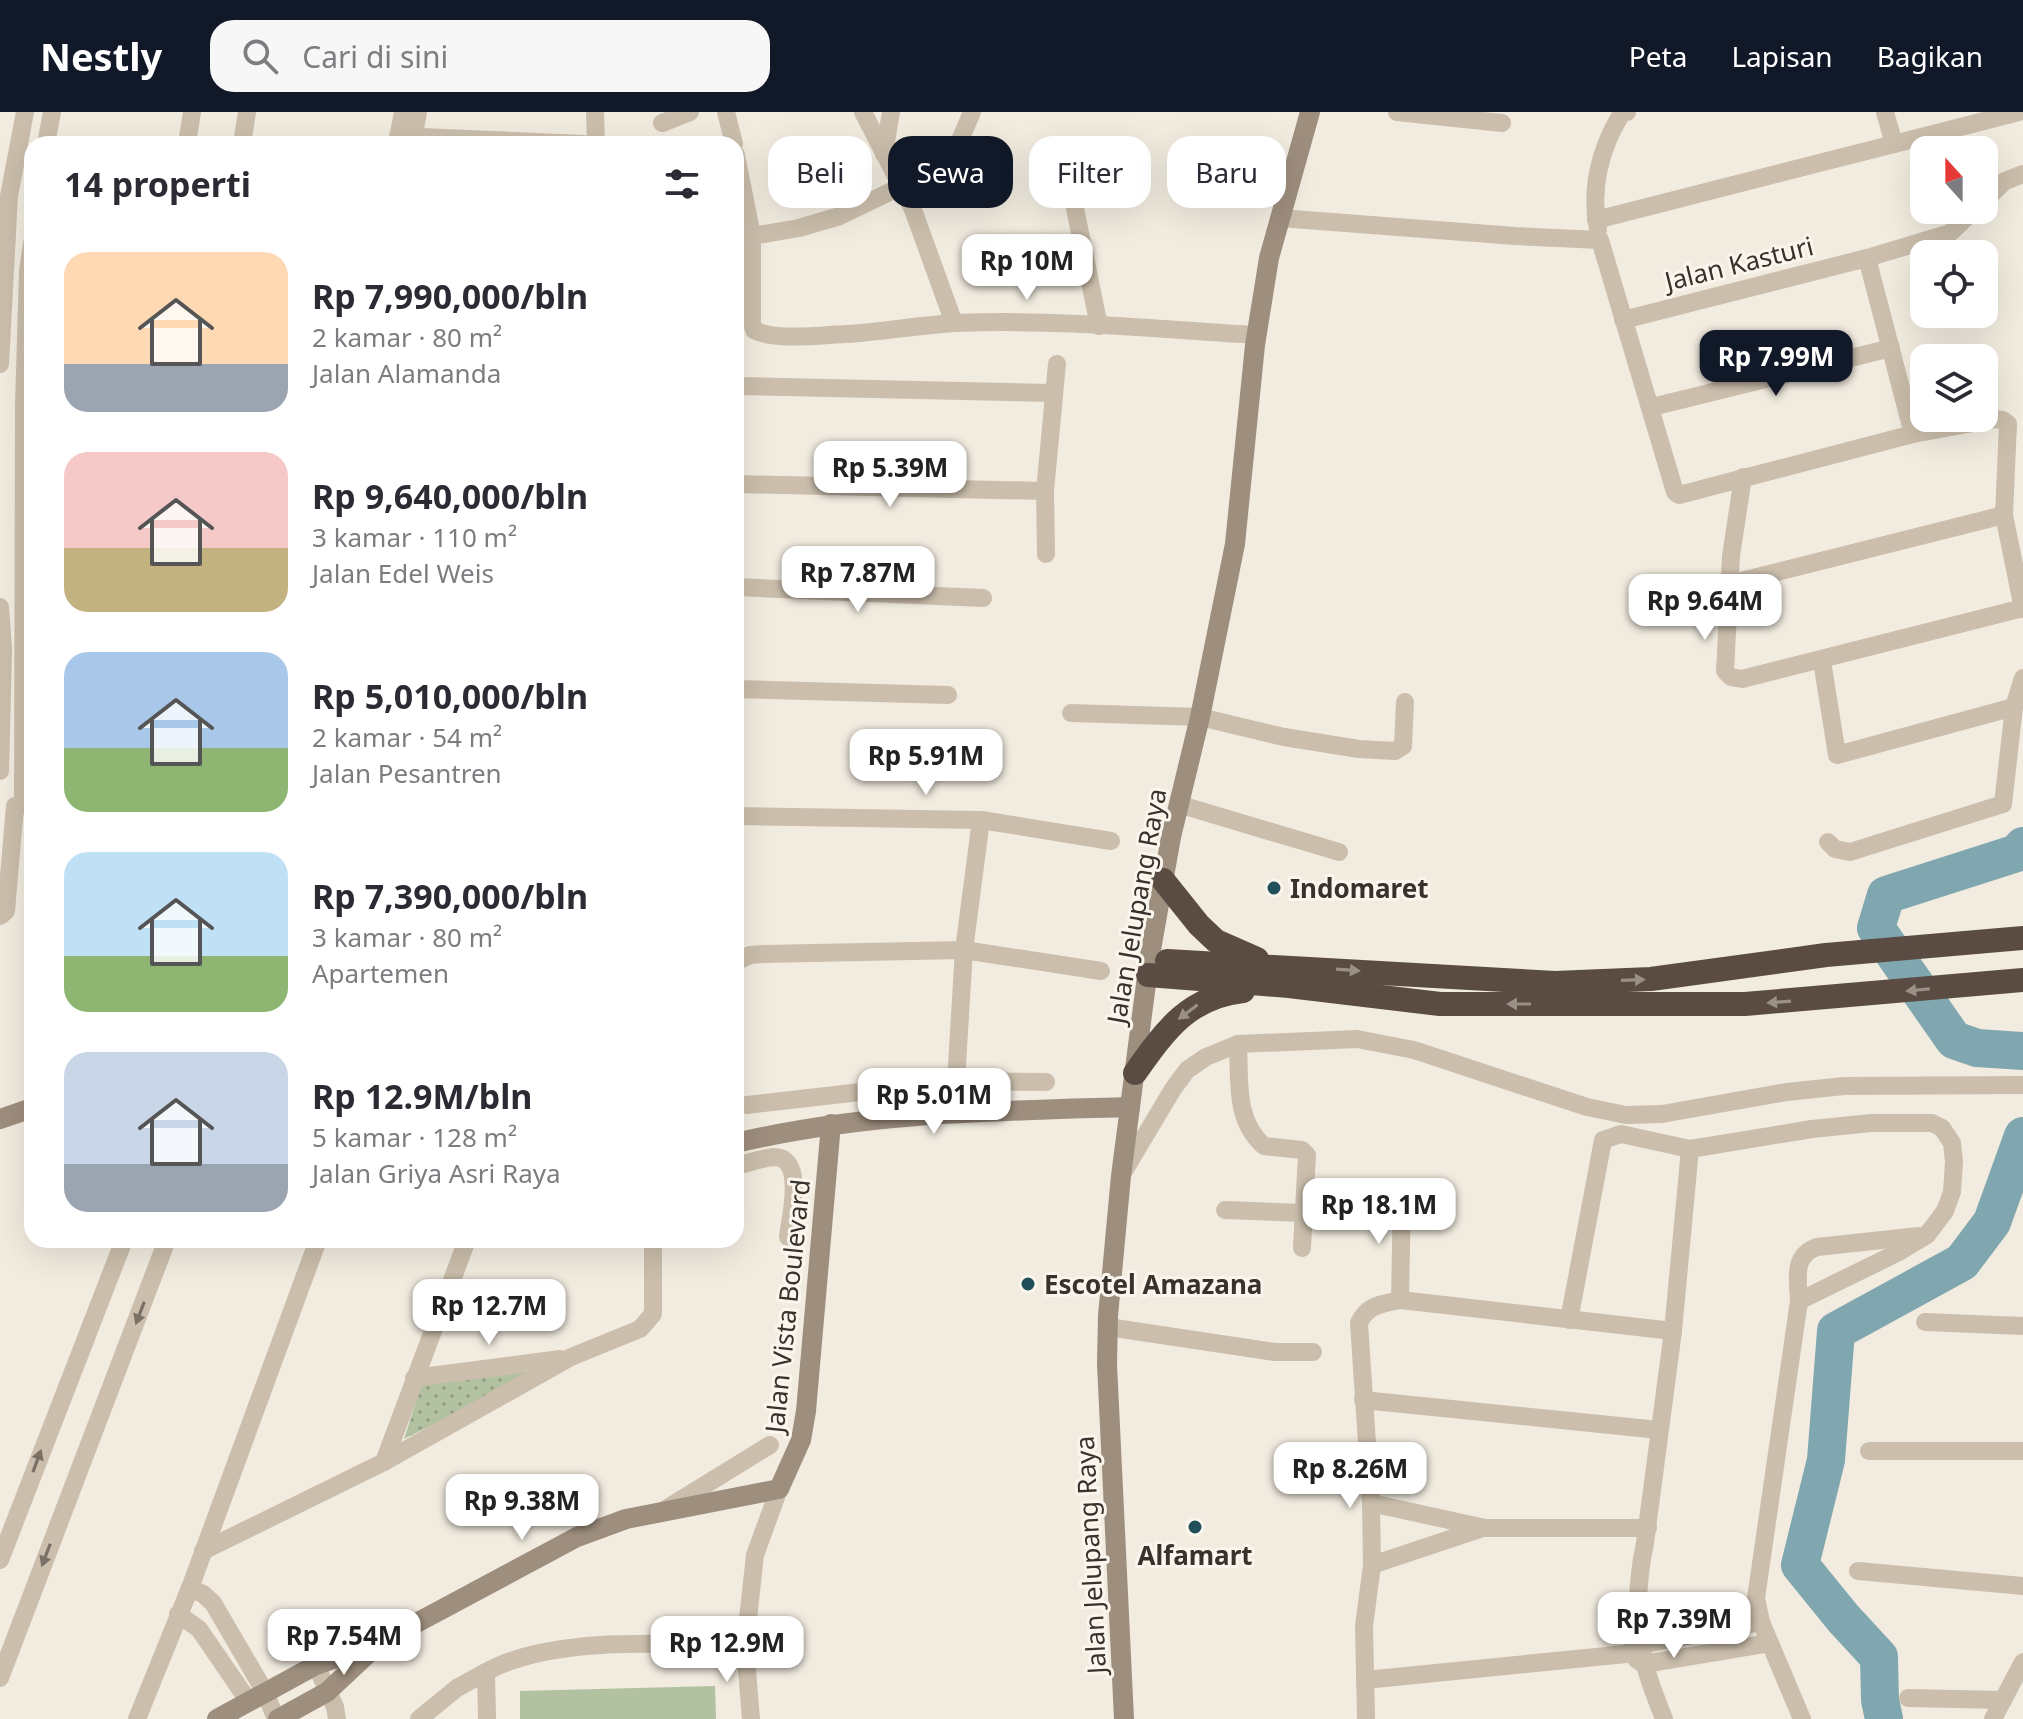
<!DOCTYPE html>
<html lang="id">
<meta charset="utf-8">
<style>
:root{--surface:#fff;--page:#f7f7f7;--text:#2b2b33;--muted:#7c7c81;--accent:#111827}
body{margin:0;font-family:"Noto Sans",sans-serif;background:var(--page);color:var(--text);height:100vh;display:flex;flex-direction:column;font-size:30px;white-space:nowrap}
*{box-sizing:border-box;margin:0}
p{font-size:26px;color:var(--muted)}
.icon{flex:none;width:44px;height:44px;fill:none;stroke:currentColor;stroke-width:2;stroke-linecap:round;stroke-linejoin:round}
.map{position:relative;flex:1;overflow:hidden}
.side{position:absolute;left:24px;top:24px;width:720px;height:1112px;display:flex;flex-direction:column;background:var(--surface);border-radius:24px;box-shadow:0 8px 32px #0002}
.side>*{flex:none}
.hud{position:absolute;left:768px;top:24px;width:760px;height:72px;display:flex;gap:16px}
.needle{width:52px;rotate:339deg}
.tools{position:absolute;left:1910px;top:24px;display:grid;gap:16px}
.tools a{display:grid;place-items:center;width:88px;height:88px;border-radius:16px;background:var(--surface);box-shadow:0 8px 32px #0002;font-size:40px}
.price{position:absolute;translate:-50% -68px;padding:0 18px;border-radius:16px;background:#fff;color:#222;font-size:26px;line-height:52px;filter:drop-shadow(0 2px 4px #0008)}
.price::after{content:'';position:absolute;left:50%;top:48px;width:24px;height:18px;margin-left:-12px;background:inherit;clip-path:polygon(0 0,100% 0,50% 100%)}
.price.on{background:var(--accent);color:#fff}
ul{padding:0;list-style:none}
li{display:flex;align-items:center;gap:24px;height:200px;padding:0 40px}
li span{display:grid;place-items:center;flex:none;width:224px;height:160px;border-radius:24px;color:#555}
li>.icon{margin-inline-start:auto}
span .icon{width:96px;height:96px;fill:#fffc;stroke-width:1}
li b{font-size:34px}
h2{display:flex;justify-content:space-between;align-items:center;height:96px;padding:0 40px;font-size:34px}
.chip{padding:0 28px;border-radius:24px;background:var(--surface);box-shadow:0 8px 32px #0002;font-size:28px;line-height:72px}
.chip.on{background:var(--accent);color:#fff}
header{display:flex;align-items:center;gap:48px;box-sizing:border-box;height:112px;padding:0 40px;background:var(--accent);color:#fff}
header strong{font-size:38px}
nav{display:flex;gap:44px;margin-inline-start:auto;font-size:28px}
.search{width:560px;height:72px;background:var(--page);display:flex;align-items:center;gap:20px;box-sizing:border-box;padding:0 28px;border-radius:24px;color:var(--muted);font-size:30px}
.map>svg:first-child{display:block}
.grass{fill:url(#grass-dots)}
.pitch{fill:#b2c1a0}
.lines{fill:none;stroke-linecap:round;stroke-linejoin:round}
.river{stroke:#80a7af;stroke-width:38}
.street{stroke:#cbbeac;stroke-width:18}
.secondary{stroke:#9e8e7e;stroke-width:20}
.highway{stroke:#5a4c42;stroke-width:24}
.oneway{fill:#9a9086}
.oneway2{fill:#7b7065}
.poi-dot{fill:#214f59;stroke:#faf6ed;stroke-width:3}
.labels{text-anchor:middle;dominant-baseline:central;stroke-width:6;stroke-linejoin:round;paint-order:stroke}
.street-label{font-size:26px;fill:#39312b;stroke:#faf6ed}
.poi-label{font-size:26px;font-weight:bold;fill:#39312b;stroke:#faf6ed;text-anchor:start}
</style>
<header>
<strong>Nestly</strong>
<div class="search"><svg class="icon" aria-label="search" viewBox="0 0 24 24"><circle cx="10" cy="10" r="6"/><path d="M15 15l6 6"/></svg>Cari di sini</div>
<nav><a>Peta</a><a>Lapisan</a><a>Bagikan</a></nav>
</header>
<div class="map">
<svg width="2023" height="1607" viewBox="0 0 2023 1607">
<defs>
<pattern id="grass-dots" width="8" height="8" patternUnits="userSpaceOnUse" patternTransform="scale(2)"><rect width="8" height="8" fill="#b2c1a0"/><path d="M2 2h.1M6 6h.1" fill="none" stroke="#929d83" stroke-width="1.8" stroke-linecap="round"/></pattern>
</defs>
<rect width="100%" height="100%" fill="#f2ece0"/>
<polygon class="grass" points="571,1244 404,1327 423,1268"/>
<polygon class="pitch" points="715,1574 716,1607 520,1607 520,1579"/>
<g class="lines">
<g class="river">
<polyline points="2023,734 2017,741 1886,783 1876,816 1954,928 1977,936 2023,939"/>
<polyline points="1884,1607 1880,1588 1879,1545 1843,1506 1800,1453 1826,1348 1836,1219 1962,1150 1992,1110 2023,1024"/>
</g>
<g class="street">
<polyline points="595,0 596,32"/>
<polyline points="726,0 734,32"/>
<polyline points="863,0 912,95 954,211"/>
<polyline points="1397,0 1502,11"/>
<polyline points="662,11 690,0"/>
<polyline points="398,24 583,32"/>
<polyline points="46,32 52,0"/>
<polyline points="187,32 192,0"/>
<polyline points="242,32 247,0"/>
<polyline points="397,32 403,0"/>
<polyline points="412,32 418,0"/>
<polyline points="1894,32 2019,0"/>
<polyline points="884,42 891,0"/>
<path d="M736,43L752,124V211L754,218C775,229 821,223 846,222C882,220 919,213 956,211C1056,207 1156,217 1256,223"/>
<polyline points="1068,62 1099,214"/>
<polyline points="1984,89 2005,69 2023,62"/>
<polyline points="912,95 958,33 972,0"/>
<polyline points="1280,106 1515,124 1600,128 1675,380 1679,383 1913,322 1867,146"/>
<polyline points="1596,108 1894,32 1885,0"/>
<path d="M1598,117C1590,77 1600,36 1622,1L1627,0"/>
<polyline points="752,124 799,116 840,104 902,74"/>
<polyline points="1623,208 1867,146 1950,121 1974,98"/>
<polyline points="0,252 9,84 25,0"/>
<polyline points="736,274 1053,281"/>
<polyline points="1652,295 1891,236"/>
<polyline points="1913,322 1995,307 2003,308 2008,312 2004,403 2023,497"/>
<polyline points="1743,365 1731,444 1725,559 1731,565 1742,567 2023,496"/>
<polyline points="736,372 1045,379"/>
<polyline points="1046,442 1045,379 1057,252"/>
<polyline points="1729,472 2004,403"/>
<polyline points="736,475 983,486"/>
<polyline points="0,495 3,538 0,659"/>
<polyline points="1822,549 1837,643 2014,595"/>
<polyline points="736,577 948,583"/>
<polyline points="1071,601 1200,605 1284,625 1359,637 1395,639 1403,634 1405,590"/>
<polyline points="1178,692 1339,740"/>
<polyline points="23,694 24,294 28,159 32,131"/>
<polyline points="736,704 981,708 1111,729"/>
<polyline points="981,708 964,838 956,969 1046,970"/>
<polyline points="1828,730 1835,737 1850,740 2003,692 2014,595 2023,566"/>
<polyline points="0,804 6,799 15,694"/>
<polyline points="736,850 750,843 763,842 964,838 1101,859"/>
<path d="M1238,932C1240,968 1234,1008 1264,1034L1302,1038L1307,1043L1302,1136"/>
<polyline points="747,993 956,969"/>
<path d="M736,1054C748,1051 762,1046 774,1045C806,1045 790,1106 788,1125"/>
<polyline points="1121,1064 1173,977 1187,958 1206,945 1238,932 1357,927 1414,938 1587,995 1626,1003 1662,1002 1787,980 1844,974 2023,973"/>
<polyline points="1225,1098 1304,1101"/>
<polyline points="1400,1188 1402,1081"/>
<polyline points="1569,1208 1603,1028 1621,1022 1690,1037 1812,1017 1871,1011 1932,1011 1942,1016 1952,1031 1954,1049 1952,1080 1945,1099 1927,1123 1897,1141 1799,1189"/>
<polyline points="1925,1210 2023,1214"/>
<polyline points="1108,1215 1274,1240 1313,1240"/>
<polyline points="414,1266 560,1247"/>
<polyline points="1363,1288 1659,1318"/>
<polyline points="1869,1339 2023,1339"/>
<polyline points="384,1350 467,1128"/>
<polyline points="1371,1391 1485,1416 1648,1416"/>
<polyline points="666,1397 770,1333"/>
<polyline points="203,1439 384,1350 571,1245 640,1217 653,1202 653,1128"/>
<polyline points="0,1448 124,1128"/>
<polyline points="1372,1453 1483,1416"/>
<polyline points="1858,1459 2023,1474"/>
<polyline points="190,1476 203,1482 213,1491 265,1580 276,1607"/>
<polyline points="178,1502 199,1517 249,1590"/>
<polyline points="1636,1547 1644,1552 1770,1531"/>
<polyline points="316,1553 335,1595 337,1607"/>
<path d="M486,1560C552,1523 671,1532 745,1534"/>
<polyline points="0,1566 167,1128"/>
<polyline points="1365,1568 1626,1542 1640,1533 1761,1510"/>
<polyline points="1908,1586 2003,1588"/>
<polyline points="137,1607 190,1476 318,1128"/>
<polyline points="419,1607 457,1576 486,1560 487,1607"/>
<polyline points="751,1607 745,1534 755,1443 779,1377"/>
<path d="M1366,1607L1364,1514L1372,1453L1371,1391L1359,1211C1367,1193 1382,1192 1400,1188L1673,1219"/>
<path d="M1664,1607C1657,1588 1648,1568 1644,1548C1635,1511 1637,1468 1645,1431L1673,1219L1690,1037"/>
<path d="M1802,1607L1761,1510L1756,1486L1799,1189C1798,1167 1792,1144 1817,1135L1919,1124"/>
<polyline points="1993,1607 2023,1550"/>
</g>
<g class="secondary">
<polyline points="0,1007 32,996"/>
<path d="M736,1031C866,1000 997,999 1130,995"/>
<polyline points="217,1607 316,1553 379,1531 577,1425 626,1407 779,1377 801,1328 806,1299 831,1012"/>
<polyline points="278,1607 327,1580 374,1536"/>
<polyline points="1124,1607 1107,1252 1108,1204 1121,1064 1149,849 1171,725 1200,605 1235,432 1255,233 1269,146 1310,0"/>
</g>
<g class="highway">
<polyline points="1163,768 1199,813 1216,829 1257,847"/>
<polyline points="1167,849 1555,871 1651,867 1826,843 2023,826"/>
<polyline points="1148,863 1289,874 1440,892 1745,892 2023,868"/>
<path d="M1135,961C1165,919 1188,885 1243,879"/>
</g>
</g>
<defs><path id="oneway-solid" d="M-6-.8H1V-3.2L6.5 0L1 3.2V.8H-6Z" transform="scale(2)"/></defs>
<g class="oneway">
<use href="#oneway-solid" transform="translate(1348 858) rotate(4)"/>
<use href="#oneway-solid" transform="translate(1633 868) rotate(-2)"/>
<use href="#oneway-solid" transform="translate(1918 878) rotate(174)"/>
<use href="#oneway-solid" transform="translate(1779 890) rotate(176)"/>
<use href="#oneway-solid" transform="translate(1519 892) rotate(180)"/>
<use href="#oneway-solid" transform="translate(1188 900) rotate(143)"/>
</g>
<g class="oneway2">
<use href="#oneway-solid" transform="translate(140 1201) rotate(111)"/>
<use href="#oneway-solid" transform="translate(37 1349) rotate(-70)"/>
<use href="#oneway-solid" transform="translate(46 1443) rotate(111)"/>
</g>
<g class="poi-dot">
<circle cx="1274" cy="776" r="8"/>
<circle cx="1028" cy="1172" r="8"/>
<circle cx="1195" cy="1415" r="8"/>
</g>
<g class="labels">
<g class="street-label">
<text transform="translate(1739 151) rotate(-14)">Jalan Kasturi</text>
<text transform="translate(1136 794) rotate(-80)">Jalan Jelupang Raya</text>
<text transform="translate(787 1194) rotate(-84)">Jalan Vista Boulevard</text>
<text transform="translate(1090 1443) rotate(-93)">Jalan Jelupang Raya</text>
</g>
<g class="poi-label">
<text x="1290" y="776">Indomaret</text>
<text x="1044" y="1172">Escotel Amazana</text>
<text x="1195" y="1443" text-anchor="middle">Alfamart</text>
</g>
</g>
</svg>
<div class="tools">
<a><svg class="needle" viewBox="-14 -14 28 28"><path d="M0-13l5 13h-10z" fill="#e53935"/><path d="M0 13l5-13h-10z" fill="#7c7c81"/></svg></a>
<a><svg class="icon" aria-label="locate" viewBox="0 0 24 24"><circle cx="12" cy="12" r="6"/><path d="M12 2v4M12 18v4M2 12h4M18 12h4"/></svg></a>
<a><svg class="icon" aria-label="layers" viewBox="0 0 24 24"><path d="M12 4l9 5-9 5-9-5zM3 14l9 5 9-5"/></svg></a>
</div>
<b class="price" style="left:1027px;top:190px">Rp 10M</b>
<b class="price on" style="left:1776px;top:286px">Rp 7.99M</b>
<b class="price" style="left:890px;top:397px">Rp 5.39M</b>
<b class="price" style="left:858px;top:502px">Rp 7.87M</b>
<b class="price" style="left:1705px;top:530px">Rp 9.64M</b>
<b class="price" style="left:926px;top:685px">Rp 5.91M</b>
<b class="price" style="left:934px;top:1024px">Rp 5.01M</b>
<b class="price" style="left:1379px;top:1134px">Rp 18.1M</b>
<b class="price" style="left:489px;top:1235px">Rp 12.7M</b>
<b class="price" style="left:1350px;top:1398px">Rp 8.26M</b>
<b class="price" style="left:522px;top:1430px">Rp 9.38M</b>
<b class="price" style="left:1674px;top:1548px">Rp 7.39M</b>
<b class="price" style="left:344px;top:1565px">Rp 7.54M</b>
<b class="price" style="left:727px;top:1572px">Rp 12.9M</b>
<div class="hud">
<a class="chip">Beli</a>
<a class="chip on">Sewa</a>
<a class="chip">Filter</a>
<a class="chip">Baru</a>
</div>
<section class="side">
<h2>14 properti<svg class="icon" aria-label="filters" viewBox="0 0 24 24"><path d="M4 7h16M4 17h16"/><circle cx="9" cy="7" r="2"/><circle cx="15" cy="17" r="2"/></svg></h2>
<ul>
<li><span style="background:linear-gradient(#ffd9b3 70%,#9aa5b1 0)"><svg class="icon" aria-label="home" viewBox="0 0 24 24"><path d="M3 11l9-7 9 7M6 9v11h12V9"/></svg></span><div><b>Rp 7,990,000/bln</b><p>2 kamar · 80 m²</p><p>Jalan Alamanda</p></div></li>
<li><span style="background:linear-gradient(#f6c9c9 60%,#c2b280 0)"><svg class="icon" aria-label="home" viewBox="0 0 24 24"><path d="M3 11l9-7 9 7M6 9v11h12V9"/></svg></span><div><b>Rp 9,640,000/bln</b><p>3 kamar · 110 m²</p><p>Jalan Edel Weis</p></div></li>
<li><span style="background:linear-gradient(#a9c7e8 60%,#8fb573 0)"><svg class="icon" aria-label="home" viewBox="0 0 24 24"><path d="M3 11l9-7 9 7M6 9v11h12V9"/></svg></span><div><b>Rp 5,010,000/bln</b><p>2 kamar · 54 m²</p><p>Jalan Pesantren</p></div></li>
<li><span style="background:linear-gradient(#bfe0f5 65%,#8fb573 0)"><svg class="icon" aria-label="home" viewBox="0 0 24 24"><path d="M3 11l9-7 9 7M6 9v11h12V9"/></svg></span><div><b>Rp 7,390,000/bln</b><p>3 kamar · 80 m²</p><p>Apartemen</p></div></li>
<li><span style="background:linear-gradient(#c9d6e8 70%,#9aa5b1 0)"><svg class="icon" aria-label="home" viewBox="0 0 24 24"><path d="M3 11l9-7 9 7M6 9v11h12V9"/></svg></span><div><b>Rp 12.9M/bln</b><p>5 kamar · 128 m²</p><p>Jalan Griya Asri Raya</p></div></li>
</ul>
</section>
</div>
